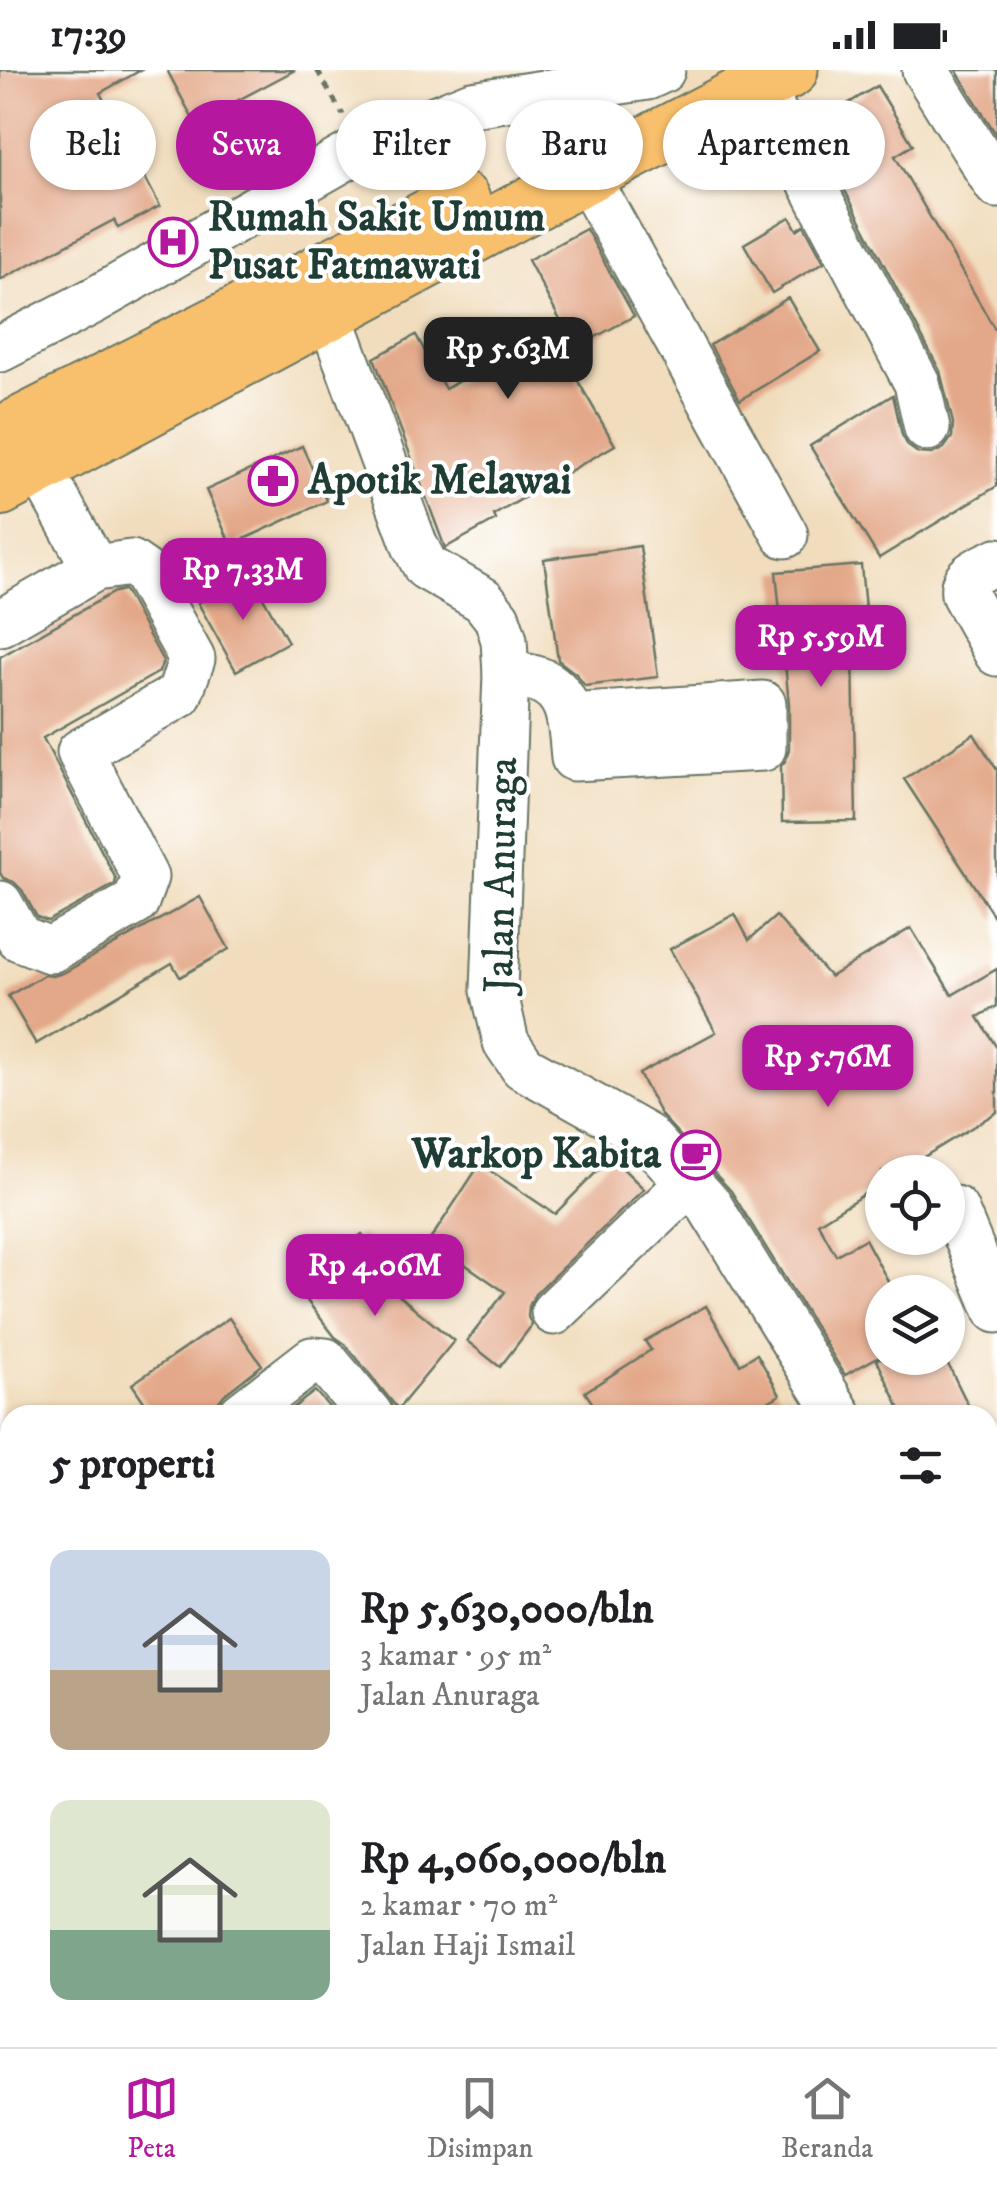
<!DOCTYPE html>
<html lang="id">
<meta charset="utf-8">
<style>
:root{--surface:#fff;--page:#f6f6f6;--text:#202124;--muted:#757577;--line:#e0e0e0;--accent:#b5179e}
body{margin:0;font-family:"IM FELL DW Pica",serif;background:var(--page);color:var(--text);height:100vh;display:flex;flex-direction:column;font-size:38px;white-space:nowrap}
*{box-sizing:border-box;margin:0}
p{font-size:32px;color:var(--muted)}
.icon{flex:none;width:55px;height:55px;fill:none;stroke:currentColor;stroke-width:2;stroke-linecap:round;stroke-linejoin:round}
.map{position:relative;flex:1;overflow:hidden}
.drawer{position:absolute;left:0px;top:1335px;width:998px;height:642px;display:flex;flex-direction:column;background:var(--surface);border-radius:30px 30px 0 0;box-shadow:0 2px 8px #0004}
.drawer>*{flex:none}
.banner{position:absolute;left:30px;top:30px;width:938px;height:90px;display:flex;gap:20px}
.controls{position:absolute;left:865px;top:1085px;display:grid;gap:20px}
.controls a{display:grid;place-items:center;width:100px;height:100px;border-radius:50%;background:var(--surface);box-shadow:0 2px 8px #0004;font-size:50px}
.price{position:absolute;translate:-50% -85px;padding:0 22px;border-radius:20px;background:var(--accent);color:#fff;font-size:32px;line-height:65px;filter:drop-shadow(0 2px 5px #0008)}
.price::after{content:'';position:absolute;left:50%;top:60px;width:30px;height:22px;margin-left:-15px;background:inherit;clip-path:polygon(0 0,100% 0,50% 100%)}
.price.selected{background:#222;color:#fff}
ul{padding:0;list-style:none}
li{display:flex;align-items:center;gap:30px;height:250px;padding:0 50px}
li span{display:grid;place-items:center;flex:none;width:280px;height:200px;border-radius:20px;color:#555}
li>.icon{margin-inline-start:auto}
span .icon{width:120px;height:120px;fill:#fffc;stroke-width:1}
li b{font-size:42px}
h2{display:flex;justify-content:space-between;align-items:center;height:120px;padding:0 50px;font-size:42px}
.pill{padding:0 35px;border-radius:45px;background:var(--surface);box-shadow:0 2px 8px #0004;font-size:35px;line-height:90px}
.pill.selected{background:var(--accent);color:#fff}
.status{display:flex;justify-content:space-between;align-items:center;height:70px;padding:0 50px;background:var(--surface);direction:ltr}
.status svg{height:28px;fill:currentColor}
.dock{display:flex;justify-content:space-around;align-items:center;height:140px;border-top:2px solid var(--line);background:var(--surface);font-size:28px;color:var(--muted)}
.dock a{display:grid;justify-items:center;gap:5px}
.dock .selected{color:var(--accent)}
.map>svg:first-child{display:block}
.building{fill:#e3a889}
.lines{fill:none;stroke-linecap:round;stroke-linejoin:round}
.minor-casing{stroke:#687564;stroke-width:49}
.major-casing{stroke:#687564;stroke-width:59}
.path{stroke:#687564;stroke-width:5;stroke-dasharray:8 8;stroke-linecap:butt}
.minor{stroke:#fff;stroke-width:45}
.major{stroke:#f8bf6c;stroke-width:55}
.labels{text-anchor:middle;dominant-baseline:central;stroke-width:8;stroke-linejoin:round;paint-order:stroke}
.poi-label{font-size:42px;font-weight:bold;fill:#1f3d34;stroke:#fff;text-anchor:start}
.street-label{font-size:42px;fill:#1f3d34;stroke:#fff}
</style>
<div class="status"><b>17:39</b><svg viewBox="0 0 49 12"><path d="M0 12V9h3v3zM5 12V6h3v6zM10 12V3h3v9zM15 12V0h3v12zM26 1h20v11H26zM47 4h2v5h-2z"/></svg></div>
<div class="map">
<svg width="997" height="1977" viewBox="0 0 997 1977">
<rect width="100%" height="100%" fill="#fff"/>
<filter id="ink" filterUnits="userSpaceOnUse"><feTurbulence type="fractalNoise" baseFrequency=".01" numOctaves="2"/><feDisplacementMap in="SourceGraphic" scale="20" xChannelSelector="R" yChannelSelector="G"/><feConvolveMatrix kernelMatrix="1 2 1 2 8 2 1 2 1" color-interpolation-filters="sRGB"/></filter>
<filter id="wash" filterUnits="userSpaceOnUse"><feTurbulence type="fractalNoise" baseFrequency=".0048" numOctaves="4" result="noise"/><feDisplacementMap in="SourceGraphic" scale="40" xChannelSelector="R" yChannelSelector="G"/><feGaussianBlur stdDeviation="2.25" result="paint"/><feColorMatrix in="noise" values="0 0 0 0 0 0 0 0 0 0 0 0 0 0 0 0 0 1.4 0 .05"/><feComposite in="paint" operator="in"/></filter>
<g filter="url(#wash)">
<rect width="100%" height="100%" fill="#f1ddbd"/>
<g id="blocks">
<g class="building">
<polygon points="0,0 141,0 100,23 160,136 118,158 114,150 0,210"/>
<polygon points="167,0 295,0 195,53"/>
<polygon points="956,0 997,0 997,66"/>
<polygon points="877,16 913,75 895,86 997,263 997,416 879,488 810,376 893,325 902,365 908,376 918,383 932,384 944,378 952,367 953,353 940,301 811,56"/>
<polygon points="790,147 797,160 804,155 824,192 772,223 744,174"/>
<polygon points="586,159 634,246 563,285 615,375 494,445 496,450 445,478 374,288 416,265 445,319 561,252 528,190"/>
<polygon points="788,228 820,281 740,330 710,275"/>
<polygon points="302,376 327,431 231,475 206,420"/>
<polygon points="640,476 658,607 585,616 576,604 558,590 544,489"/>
<polygon points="861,495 869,583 853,584 856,751 782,752 781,696 786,690 789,679 789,634 776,502"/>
<polygon points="250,504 288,572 236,601 198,533"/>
<polygon points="124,520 163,591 159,602 43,668 116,809 115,814 48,851 37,847 22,820 14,812 3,808 0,803 0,587 114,522"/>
<polygon points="974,664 997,700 997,851 904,709"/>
<polygon points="200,827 229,879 180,907 172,893 36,974 8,926 44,905 53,906 63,903"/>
<polygon points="735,844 749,870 776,846 830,907 911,858 952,925 997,899 997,936 978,947 997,978 997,1042 899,1102 882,1102 882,1113 818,1153 836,1185 865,1169 894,1222 882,1222 882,1284 877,1288 945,1288 973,1345 903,1345 876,1288 845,1305 731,1121 661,1045 639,1004 716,962 670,879"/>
<polygon points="611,1087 644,1119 535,1224 529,1236 528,1247 532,1255 500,1297 467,1271 505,1222 430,1170 480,1094 555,1144"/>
<polygon points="362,1164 402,1217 395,1222 454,1271 398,1339 345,1274 335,1267 295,1215"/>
<polygon points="706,1236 740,1294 757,1284 780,1325 745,1345 600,1345 585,1322 651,1280 645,1271"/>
<polygon points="229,1248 262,1295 224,1325 217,1334 215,1345 153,1345 132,1314"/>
<polygon points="315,1321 336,1345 284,1345"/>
</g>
</g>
</g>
<g filter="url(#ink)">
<use href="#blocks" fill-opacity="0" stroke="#687564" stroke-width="2.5"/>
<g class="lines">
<g class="minor-casing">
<g id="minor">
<polyline points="925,0 997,115"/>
<polyline points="760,16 917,313 927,358"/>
<polyline points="586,105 785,465"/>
<polyline points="329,243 415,476 426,497 483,530 497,548 504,570 506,604 494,920 506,972 523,997 646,1066 709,1135 839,1345"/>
<polyline points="0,279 93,231 362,78 472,34 647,7 662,0"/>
<polyline points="23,369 95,498"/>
<path d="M997,491C982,499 961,504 964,524L997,583"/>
<polyline points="0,553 95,498 131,493 144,502 192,589 179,625 80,682 145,807 136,832 50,880 19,868 0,834"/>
<path d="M506,604C517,605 529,606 539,610C572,622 571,658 574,688L763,678V634L570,647"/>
<polyline points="955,1139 997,1240"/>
<polyline points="554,1242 689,1113"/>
<polyline points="241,1345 312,1290 325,1291 370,1345"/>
<polyline points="988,1536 997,1531"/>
<polyline points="272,1968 277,1977"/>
<polyline points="827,1968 832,1977"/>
<polyline points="188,1977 206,1968"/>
</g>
</g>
<g class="major-casing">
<g id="major">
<polyline points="0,365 462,130"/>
<polyline points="0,418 586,105 790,0"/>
</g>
</g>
<polyline class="path" points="317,0 343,45"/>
<use href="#minor" class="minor"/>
<use href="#major" class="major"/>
</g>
</g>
<defs>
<g id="hospital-ring" transform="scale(2.5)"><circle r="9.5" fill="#fff" stroke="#b5179e" stroke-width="1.5"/><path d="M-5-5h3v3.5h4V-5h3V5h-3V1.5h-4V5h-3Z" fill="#b5179e"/></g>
<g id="pharmacy-ring" transform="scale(2.5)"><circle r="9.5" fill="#fff" stroke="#b5179e" stroke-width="1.5"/><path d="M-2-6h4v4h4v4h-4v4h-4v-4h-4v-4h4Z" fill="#b5179e"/></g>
<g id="cafe-ring" transform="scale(2.5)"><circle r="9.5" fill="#fff" stroke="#b5179e" stroke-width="1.5"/><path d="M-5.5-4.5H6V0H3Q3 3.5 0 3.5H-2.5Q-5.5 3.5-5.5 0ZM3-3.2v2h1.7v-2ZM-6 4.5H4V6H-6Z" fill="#b5179e"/></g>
</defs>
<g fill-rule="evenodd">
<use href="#hospital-ring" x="173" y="172"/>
<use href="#pharmacy-ring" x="273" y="411"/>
<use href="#cafe-ring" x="696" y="1085"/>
</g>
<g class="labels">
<g class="poi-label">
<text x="208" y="148">Rumah Sakit Umum<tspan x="208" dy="48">Pusat Fatmawati</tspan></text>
<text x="308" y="411">Apotik Melawai</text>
<text x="661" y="1085" text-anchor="end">Warkop Kabita</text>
</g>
<g class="street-label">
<text transform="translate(502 805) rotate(-89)">Jalan Anuraga</text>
</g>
</g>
</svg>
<div class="controls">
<a><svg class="icon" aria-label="locate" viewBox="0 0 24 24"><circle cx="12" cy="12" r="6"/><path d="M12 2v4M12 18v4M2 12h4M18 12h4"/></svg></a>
<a><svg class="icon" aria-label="layers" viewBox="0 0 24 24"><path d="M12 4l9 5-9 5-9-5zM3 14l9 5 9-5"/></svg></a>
</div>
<b class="price selected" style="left:508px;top:332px">Rp 5.63M</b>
<b class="price" style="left:243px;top:553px">Rp 7.33M</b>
<b class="price" style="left:821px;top:620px">Rp 5.59M</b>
<b class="price" style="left:828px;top:1040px">Rp 5.76M</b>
<b class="price" style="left:375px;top:1249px">Rp 4.06M</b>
<div class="banner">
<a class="pill">Beli</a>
<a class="pill selected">Sewa</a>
<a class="pill">Filter</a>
<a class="pill">Baru</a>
<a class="pill">Apartemen</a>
</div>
<section class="drawer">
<h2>5 properti<svg class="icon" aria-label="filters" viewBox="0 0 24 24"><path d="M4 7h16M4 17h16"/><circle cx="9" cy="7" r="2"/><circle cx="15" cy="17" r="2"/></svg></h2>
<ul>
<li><span style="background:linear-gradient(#c9d6e8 60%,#b9a48a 0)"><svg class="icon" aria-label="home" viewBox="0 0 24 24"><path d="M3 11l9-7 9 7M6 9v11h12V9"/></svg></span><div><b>Rp 5,630,000/bln</b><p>3 kamar · 95 m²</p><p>Jalan Anuraga</p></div></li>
<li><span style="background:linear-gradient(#dfe7d0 65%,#7fa58c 0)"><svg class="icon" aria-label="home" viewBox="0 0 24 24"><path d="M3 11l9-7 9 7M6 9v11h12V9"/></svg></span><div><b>Rp 4,060,000/bln</b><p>2 kamar · 70 m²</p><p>Jalan Haji Ismail</p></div></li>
</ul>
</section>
</div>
<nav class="dock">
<a class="selected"><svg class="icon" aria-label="map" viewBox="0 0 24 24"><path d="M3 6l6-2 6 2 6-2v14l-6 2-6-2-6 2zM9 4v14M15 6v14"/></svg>Peta</a>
<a><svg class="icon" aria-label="saved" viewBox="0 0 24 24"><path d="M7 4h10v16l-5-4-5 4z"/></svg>Disimpan</a>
<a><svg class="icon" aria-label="home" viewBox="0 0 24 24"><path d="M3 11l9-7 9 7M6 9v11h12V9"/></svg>Beranda</a>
</nav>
